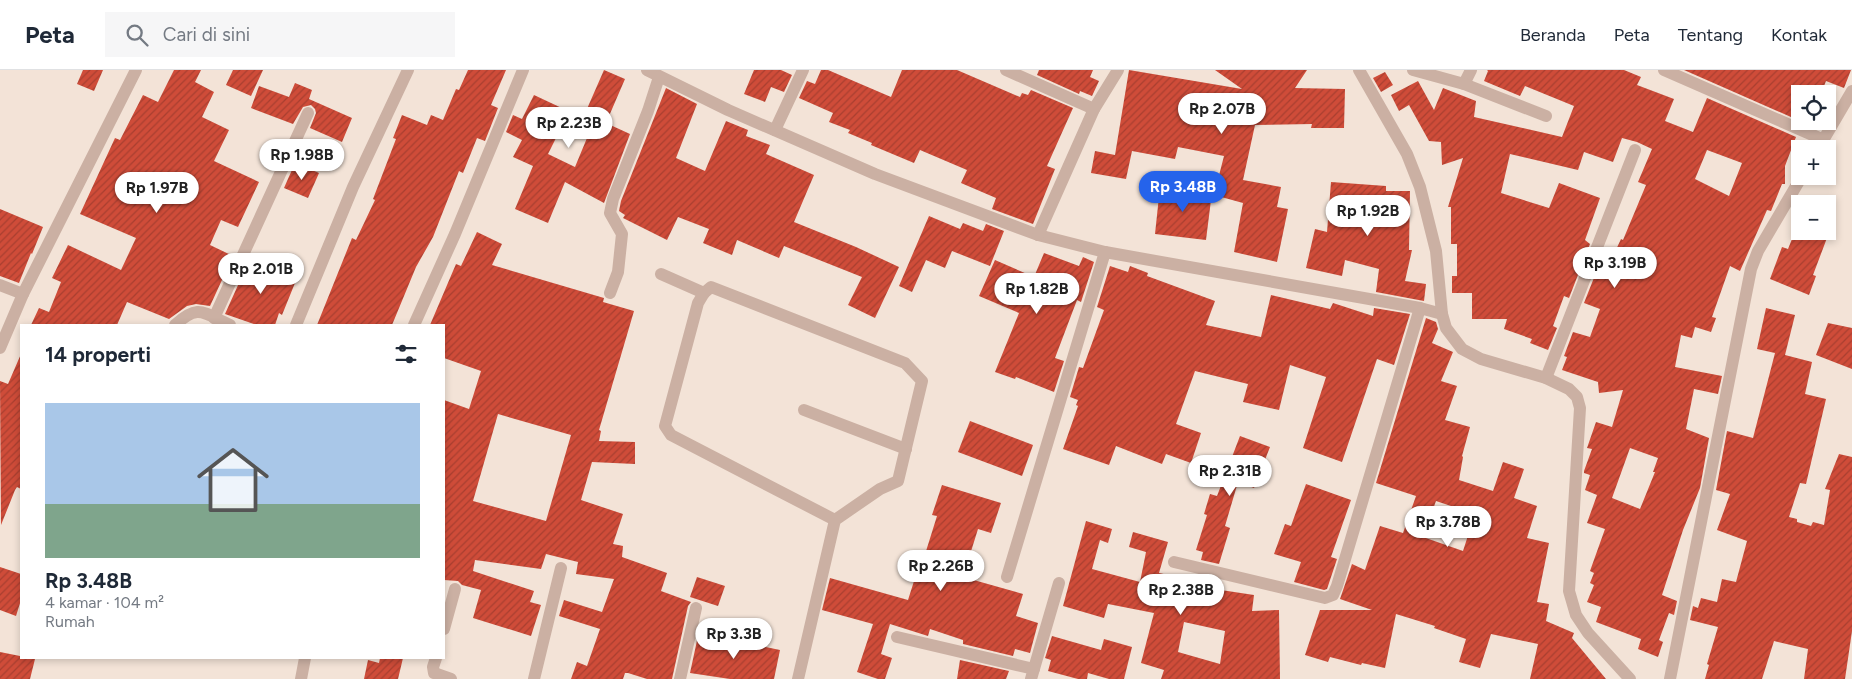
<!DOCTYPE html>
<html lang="id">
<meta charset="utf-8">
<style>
:root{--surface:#fff;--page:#f6f6f7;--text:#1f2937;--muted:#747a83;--line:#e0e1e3;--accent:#2563eb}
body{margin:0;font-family:Figtree,sans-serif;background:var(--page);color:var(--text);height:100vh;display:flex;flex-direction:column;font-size:19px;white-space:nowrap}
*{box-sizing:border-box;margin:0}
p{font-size:16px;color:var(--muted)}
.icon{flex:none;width:28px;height:28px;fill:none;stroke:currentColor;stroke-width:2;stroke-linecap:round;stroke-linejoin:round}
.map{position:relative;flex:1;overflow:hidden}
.sheet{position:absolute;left:20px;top:254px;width:425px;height:335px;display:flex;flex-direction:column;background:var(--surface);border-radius:0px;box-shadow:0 2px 8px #0003}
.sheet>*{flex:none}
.tools{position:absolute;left:1791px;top:15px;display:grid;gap:10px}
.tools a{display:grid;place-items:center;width:45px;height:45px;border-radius:0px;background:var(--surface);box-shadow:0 2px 8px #0003;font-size:25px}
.price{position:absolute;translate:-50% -42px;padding:0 11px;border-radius:18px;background:#fff;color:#222;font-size:16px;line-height:32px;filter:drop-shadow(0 1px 2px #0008)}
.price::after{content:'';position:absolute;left:50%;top:30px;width:15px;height:11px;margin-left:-8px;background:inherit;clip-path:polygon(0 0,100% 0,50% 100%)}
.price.active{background:var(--accent);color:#fff}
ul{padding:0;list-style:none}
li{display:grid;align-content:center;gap:10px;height:265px;padding:0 25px}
li span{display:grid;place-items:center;height:155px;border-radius:0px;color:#555}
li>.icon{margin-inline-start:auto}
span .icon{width:90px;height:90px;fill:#fffc;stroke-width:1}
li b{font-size:21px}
h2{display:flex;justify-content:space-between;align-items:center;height:60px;padding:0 25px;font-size:21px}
header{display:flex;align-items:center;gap:30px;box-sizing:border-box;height:70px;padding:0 25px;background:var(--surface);border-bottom:1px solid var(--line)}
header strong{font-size:24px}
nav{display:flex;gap:28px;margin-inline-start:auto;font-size:18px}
.search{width:350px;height:45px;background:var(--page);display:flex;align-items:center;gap:12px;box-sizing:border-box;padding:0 18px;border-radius:0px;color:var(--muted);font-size:19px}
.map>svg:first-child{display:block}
.building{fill:url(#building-hatch);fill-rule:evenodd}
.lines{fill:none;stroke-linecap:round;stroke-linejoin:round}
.street{stroke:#cbb0a3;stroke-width:12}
</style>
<header>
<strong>Peta</strong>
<div class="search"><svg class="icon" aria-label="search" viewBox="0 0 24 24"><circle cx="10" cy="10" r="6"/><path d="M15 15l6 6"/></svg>Cari di sini</div>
<nav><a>Beranda</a><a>Peta</a><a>Tentang</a><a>Kontak</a></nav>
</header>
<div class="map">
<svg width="1852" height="609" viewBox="0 0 1852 609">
<defs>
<pattern id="building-hatch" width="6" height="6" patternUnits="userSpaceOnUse" patternTransform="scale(1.25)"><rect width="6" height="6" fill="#cf4c39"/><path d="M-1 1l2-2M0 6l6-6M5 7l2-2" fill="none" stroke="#a93f30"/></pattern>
</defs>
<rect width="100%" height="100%" fill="#f3e3d7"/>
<g class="building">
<polygon points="83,0 103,0 94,21 77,14"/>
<polygon points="174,0 201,0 195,12 214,22 202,47 229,60 214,91 259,112 238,157 221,150 210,175 233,186 210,236 196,234 187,236 169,249 127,232 117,255 31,255 39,238 49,242 61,212 52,208 68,175 121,200 136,168 80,144 115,68 120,70 143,25 158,32"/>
<polygon points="233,0 263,0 251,26 226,15"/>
<polygon points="468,0 506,0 491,35 498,38 485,71 477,68 463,103 459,101 433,167 416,197 392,255 317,255 352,168 356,170 375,130 373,129 396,69 393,68 402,45 427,55 431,45 443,50 456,19 459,20"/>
<path d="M604,0L625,9L606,53L630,64L604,133L565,112L548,153L515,139L533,96L513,87L522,70L506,62L513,45L522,49L534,25L583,48ZM562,56L587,68L575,97L548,84Z"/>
<polygon points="754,0 781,0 792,5 784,22 771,17 765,32 744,24"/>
<polygon points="821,0 828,0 891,27 902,0 957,0 1020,27 1022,23 1028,25 1031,20 1073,38 1047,96 1055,99 1033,154 992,139 996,128 961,113 967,100 920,80 914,93 871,75 872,73 848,63 850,60 829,52 833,43 799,28 807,11 815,14"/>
<polygon points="1039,0 1093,0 1090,7 1099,11 1092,26 1080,21 1079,24 1037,5"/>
<polygon points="1129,0 1242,19 1215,0 1307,0 1295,18 1345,19 1344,58 1311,58 1312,54 1255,55 1243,110 1281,117 1277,137 1288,139 1277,192 1234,182 1243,133 1214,125 1224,86 1178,77 1175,89 1132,81 1126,109 1091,103 1095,81 1115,85"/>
<path d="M1487,0H1624L1641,7L1637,15L1674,29L1665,51L1693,62L1707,28L1796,67L1785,96V114H1782L1771,141L1767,140L1740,201L1730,196L1712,247L1716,248L1711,262L1695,257L1692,268L1681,265L1675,297L1722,306L1718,324L1694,319L1686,359L1709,368L1700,418L1683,460L1662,525L1677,531L1674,545L1669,543L1659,570L1663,572L1658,587L1638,579L1641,569L1596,552L1601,537L1587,532L1594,515L1590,513L1594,503L1590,501L1605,459L1587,453L1597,425L1585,420L1590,405L1584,403V401L1592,379L1587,378L1596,352L1612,357L1623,320L1599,323L1598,312L1562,300L1567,287L1564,286L1573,262L1590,267L1600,239L1584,233L1605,180L1614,184L1621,169L1623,170L1646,115L1638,112L1652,79L1637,72L1622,68L1613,92L1584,82L1578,100L1510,84L1501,123L1549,138L1559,113L1600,128L1585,170L1590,174L1569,228L1564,226L1553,256L1557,258L1548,280L1530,273L1532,269L1504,259L1507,249H1472V223H1452V206H1457V174H1451V137H1448L1463,88L1442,95L1441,72L1429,71L1409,35L1399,41L1391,25L1418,11L1434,40L1443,18L1476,31L1474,47L1562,67L1574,36L1525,16L1520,26L1484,11L1488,1ZM1707,80L1742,93L1729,126L1695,109ZM1630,378L1658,388L1653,402H1655L1640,439L1612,428Z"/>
<polygon points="1684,0 1851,0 1844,18 1826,11 1821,24 1800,24 1800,51"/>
<polygon points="1385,2 1393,15 1381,22 1373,8"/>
<polygon points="295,13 312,20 309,29 352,48 342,72 310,58 316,43 315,39 311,35 303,37 293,54 251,38 259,16 289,27"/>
<polygon points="666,18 697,34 676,88 705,101 726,51 748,60 746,66 770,75 766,84 814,105 794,152 856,177 899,197 875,248 848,235 862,207 784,176 779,188 737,170 732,185 703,173 709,159 678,147 667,170 623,148 625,145 619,141 621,131"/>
<polygon points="295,93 319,103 308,128 284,118"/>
<polygon points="1331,112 1386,116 1386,121 1410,121 1409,180 1412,180 1405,211 1426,214 1424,231 1376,222 1379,199 1345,190 1342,206 1306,198 1315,159 1327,162"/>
<polygon points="1160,117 1212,122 1206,170 1155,164"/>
<polygon points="0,139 43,157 32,184 31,183 19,213 0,206"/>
<polygon points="929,146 960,159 963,153 983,161 986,154 1004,161 990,196 952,181 945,198 926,190 912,222 899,216"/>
<polygon points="1800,149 1800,161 1830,160 1813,205 1816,206 1809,225 1770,209 1782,177 1788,179"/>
<path d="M477,162L502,174L492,195L604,228L603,232L634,241L599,360L601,361L599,371L635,372V394L592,392L581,430L623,444L613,474L623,476L622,487L667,503L661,521L691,532L688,536L672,609H647L628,603H625L623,609H571L577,592L587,596L600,559L559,546L564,530L602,542L614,509L576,504L578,492L546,484L541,499L475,490L473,501L534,521L530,532L541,535L531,566L473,548L481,520L462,515L458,511L444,510V330L469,339L481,301L444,288V255H430L456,194L461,196ZM498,344L571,365L546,451L473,431Z"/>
<polygon points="1044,183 1079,196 1083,187 1094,192 1081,232 1077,230 1055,288 1064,291 1054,322 1016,307 1015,309 995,302 1019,243 979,226 995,190 1034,207"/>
<polygon points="252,190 297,208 282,245 279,243 275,255 257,255 225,244 248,193 250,195"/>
<polygon points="1110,196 1128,202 1130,196 1148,203 1147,206 1215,231 1206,255 1261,267 1271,225 1330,239 1333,233 1373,246 1374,238 1410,244 1394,295 1377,289 1342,392 1303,378 1326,307 1290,295 1279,340 1243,332 1248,314 1195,301 1176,354 1201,363 1191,393 1166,384 1162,394 1116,376 1109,395 1063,379 1078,336 1076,335 1078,330 1070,327 1079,297 1083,298 1104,240 1097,237"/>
<polygon points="1766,238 1795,245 1785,285 1812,292 1805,324 1826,329 1806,414 1800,413 1789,447 1797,449 1797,452 1811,456 1813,452 1824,455 1830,420 1825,419 1839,384 1852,387 1852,561 1845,609 1804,609 1808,579 1774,571 1762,609 1705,609 1709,595 1707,594 1718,557 1690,550 1693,536 1698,538 1701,528 1717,532 1722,509 1736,512 1747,471 1717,460 1730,424 1716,420 1727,361 1753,368 1775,283 1757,279"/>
<path d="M1426,248L1436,252L1438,259L1432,273L1453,282L1441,311L1457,316L1445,350L1470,357L1462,386L1463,387L1459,410L1493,421L1503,392L1524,399L1514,428L1537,436L1527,468L1549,473L1537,532L1549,534L1546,551L1574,563L1572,568L1606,609H1530L1538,574L1491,564L1480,598L1459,592L1466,569L1434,558L1435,556L1396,544L1385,598L1362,593L1361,595L1330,587L1328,592L1305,585L1320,540H1372L1340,529L1352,494L1365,500L1380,456L1403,463L1416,426L1376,413ZM1436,431L1475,444L1463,481L1423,467Z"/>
<polygon points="1828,253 1852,258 1852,299 1816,285"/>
<polygon points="21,284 21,419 17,417 15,420 1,455 0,311 8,314"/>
<polygon points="970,351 1033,375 1022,406 958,382"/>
<polygon points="1240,366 1270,377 1254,418 1238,412 1225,456 1230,458 1219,494 1201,490 1203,482 1196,480 1207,445 1204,444 1210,424 1217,426"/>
<polygon points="1306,414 1351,430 1331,487 1337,489 1327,519 1324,520 1294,512 1301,492 1274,484 1285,454 1291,456"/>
<polygon points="942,415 1001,433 991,463 978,459 963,507 1023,524 1016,546 1038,553 1030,583 1015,579 1013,586 963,574 963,570 930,559 928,566 890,554 881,584 892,588 885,609 878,609 857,602 873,554 822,540 830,508 908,530 915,508 917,509 927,478 937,446 932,445"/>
<path d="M1086,451L1112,459L1108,473L1100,470L1092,499L1140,512L1146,482L1129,477L1133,462L1168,472L1159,503L1197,511L1198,506L1214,510L1213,511L1223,513L1221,520L1254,525L1252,541L1279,540L1280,609H1161L1164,600L1141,593L1154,543L1108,534L1104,548L1063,536ZM1184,552L1225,561L1220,594L1178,582Z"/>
<polygon points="0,497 21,504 21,530 16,546 0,540"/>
<polygon points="697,507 725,516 718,536 690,527"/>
<polygon points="698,566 738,573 738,571 780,580 774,609 730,609 690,603"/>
<polygon points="1052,566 1101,580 1104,569 1132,577 1124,609 1109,609 1088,603 1087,609 1078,609 1048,601 1051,590 1045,588"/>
<polygon points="0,582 35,589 30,609 0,609"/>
<polygon points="380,588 403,588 398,609 364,609 368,590 379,593"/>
<polygon points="960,590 1009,601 1006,609 957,609"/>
</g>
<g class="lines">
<g class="street">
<polyline points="647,0 728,40 875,104 1038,165 1105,182 1420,238 1442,244"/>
<polyline points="1006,0 1094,39"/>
<polyline points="1359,0 1407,84 1420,117 1436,181 1442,244 1446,258 1462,279 1481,289 1546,308 1569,319 1577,327 1580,338 1569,521 1576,545 1588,563 1630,609"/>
<polyline points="1413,0 1464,14 1471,0"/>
<polyline points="1664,0 1824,70"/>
<polyline points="1464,14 1546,46"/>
<polyline points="775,60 803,0"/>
<polyline points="1818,79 1852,21"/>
<polyline points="1038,165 1094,39 1118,0"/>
<polyline points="661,204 704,223"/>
<polyline points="0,215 23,224"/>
<polyline points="610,223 618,202 622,164 610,143 613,129 648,41 659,7"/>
<polyline points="214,248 308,43"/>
<path d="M175,255C199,233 203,243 230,255"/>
<polyline points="296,255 353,117 408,0"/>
<polyline points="414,255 455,164 523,0"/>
<polyline points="0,278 23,224 136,0"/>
<polyline points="1546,308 1635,80"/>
<polyline points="804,340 906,379"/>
<polyline points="1174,492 1325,528 1333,525 1337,516 1420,238"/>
<polyline points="1007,507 1105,182"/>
<polyline points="444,559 455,519"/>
<polyline points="897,567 1034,599"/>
<polyline points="436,588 433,597 434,603 451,609"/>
<polyline points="301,609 305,588"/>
<polyline points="534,609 561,498"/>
<polyline points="680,609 696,538"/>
<polyline points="798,609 835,450 880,419 898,411 922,311 905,293 711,217 704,223 698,233 665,356 671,365 835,450"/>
<polyline points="1031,609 1059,513"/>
<polyline points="1670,609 1751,199 1758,181 1802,106"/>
</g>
</g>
</svg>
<div class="tools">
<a><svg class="icon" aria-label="locate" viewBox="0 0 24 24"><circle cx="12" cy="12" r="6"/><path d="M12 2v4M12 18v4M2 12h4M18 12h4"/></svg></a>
<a>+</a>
<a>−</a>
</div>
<b class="price" style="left:1222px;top:65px">Rp 2.07B</b>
<b class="price" style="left:569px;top:79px">Rp 2.23B</b>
<b class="price" style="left:302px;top:111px">Rp 1.98B</b>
<b class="price active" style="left:1183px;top:143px">Rp 3.48B</b>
<b class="price" style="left:157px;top:144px">Rp 1.97B</b>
<b class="price" style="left:1368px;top:167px">Rp 1.92B</b>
<b class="price" style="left:1615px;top:219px">Rp 3.19B</b>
<b class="price" style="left:261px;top:225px">Rp 2.01B</b>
<b class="price" style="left:1037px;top:245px">Rp 1.82B</b>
<b class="price" style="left:1230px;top:427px">Rp 2.31B</b>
<b class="price" style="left:1448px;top:478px">Rp 3.78B</b>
<b class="price" style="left:941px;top:522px">Rp 2.26B</b>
<b class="price" style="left:1181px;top:546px">Rp 2.38B</b>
<b class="price" style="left:734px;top:590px">Rp 3.3B</b>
<section class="sheet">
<h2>14 properti<svg class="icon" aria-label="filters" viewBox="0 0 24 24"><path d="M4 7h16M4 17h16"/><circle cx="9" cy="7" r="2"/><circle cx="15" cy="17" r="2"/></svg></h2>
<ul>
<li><span style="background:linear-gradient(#a9c7e8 65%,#7fa58c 0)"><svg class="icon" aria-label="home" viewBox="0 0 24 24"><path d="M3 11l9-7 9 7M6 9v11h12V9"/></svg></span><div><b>Rp 3.48B</b><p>4 kamar · 104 m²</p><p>Rumah</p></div></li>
</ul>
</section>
</div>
